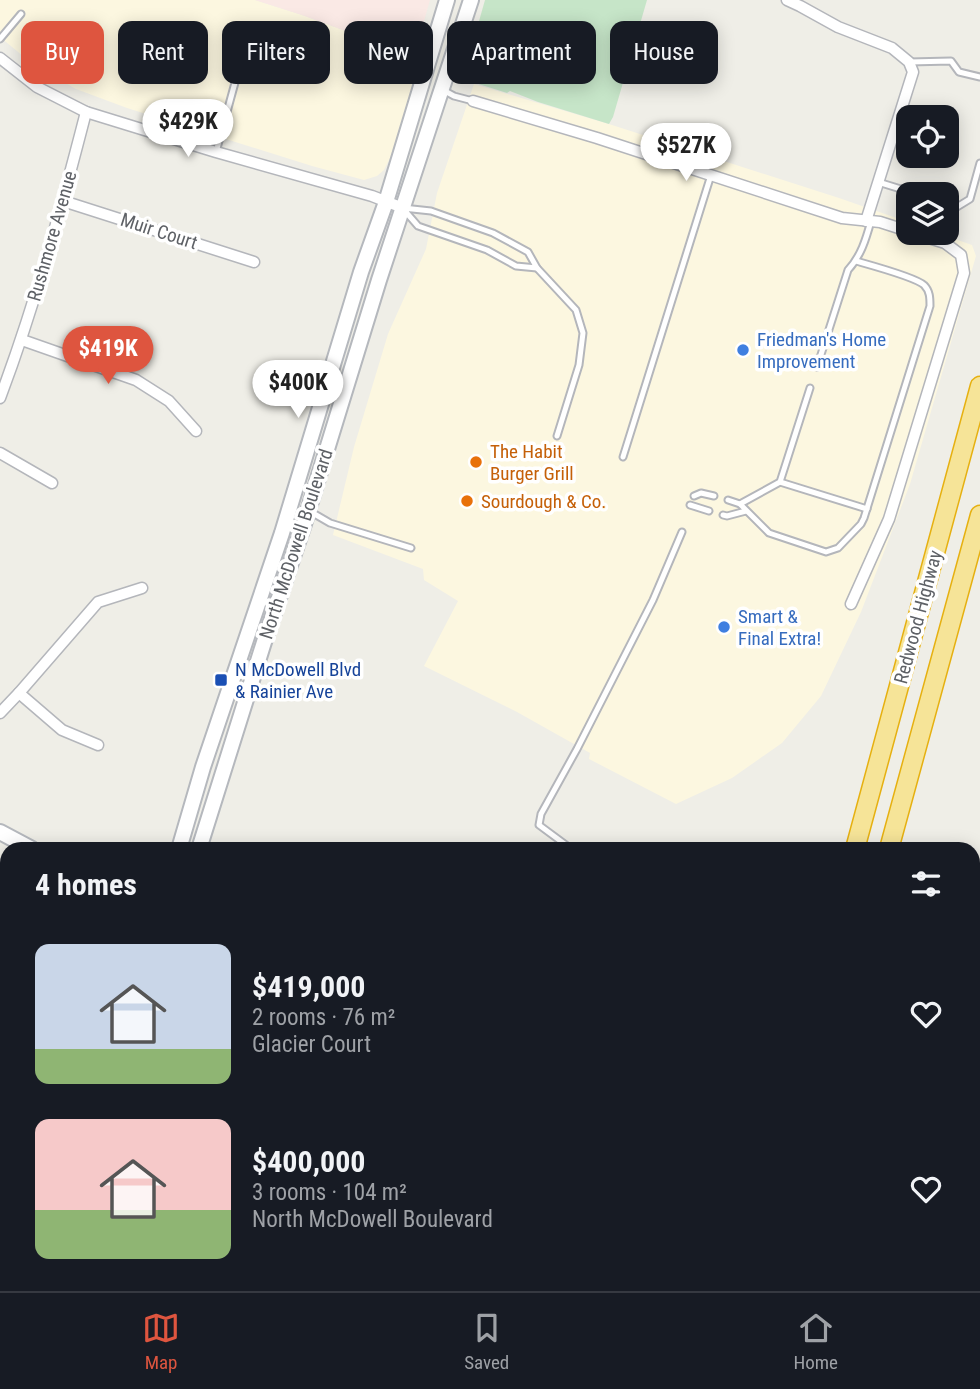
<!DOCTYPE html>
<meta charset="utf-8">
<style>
:root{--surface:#171b24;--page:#20242c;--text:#f1f3f6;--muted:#9ea1a6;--line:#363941;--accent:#de553f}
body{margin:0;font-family:"Roboto Condensed",sans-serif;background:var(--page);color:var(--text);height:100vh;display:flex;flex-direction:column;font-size:26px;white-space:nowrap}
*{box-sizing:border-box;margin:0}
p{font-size:23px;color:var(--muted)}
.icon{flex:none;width:38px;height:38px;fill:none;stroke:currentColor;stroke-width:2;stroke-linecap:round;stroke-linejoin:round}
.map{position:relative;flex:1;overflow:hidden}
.panel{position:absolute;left:0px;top:842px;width:980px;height:450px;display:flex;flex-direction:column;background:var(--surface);border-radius:21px 21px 0 0;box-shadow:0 4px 18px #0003}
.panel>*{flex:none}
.guide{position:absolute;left:21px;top:21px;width:938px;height:63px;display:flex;gap:14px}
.buttons{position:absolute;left:896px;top:105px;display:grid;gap:14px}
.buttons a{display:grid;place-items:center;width:63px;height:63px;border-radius:14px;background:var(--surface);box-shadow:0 4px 18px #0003;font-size:35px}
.price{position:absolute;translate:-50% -60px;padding:0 16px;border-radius:24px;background:#fff;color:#222;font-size:23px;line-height:46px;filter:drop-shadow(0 2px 4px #0008)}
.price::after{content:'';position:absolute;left:50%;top:42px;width:21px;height:16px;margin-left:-10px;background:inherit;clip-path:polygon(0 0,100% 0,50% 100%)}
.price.selected{background:var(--accent);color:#fff}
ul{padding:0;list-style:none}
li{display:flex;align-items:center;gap:21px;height:175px;padding:0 35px}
li span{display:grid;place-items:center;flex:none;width:196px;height:140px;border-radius:14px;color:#555}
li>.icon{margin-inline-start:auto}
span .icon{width:84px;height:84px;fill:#fffc;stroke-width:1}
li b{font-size:30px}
h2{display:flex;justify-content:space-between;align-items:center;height:84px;padding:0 35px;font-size:30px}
.pill{padding:0 24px;border-radius:14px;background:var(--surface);box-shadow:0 4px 18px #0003;font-size:24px;line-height:63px}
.pill.selected{background:var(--accent);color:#fff}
.tab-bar{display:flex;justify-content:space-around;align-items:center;height:98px;border-top:2px solid var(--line);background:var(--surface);font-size:19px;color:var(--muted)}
.tab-bar a{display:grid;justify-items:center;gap:4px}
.tab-bar .selected{color:var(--accent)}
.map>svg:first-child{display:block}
.commercial{fill:#fcf7e0}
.medical{fill:#fae9e5}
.green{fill:#c6e5c8}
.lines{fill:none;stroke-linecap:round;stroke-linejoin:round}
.lane-casing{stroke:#b4b6bb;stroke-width:9}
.street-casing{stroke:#b4b6bb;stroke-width:13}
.secondary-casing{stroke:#b5b8bd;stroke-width:18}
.highway-casing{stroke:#e6b010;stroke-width:21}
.lane{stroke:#fff;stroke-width:5}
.street{stroke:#fff;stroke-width:10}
.secondary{stroke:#fff;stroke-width:14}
.highway{stroke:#f6e498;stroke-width:18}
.shop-dot{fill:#3f7fe0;stroke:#fff;stroke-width:2.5}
.food-dot{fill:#e8710a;stroke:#fff;stroke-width:2.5}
.transit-dot{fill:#1a4fb4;stroke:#fff;stroke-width:2.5}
.labels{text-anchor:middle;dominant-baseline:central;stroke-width:7;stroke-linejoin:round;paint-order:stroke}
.street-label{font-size:19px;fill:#5e6166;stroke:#fff}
.shop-label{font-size:19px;fill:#366cbe;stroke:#fff;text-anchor:start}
.food-label{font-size:19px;fill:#c56008;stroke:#fff;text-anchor:start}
.transit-label{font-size:19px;fill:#164399;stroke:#fff;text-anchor:start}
</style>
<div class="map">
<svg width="980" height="1291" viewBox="0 0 980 1291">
<rect width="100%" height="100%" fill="#efeee7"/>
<g class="commercial">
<polygon points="0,0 255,0 302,15 422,59 390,158 384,170 377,176 364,180 312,166 127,108 76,89 35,66 0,37"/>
<polygon points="474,84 612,125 839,198 908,222 908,233 938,233 972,245 976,256 910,484 861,612 821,696 782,743 732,778 676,804 589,759 590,753 517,712 424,666 458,601 424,580 423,569 333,535 354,447 388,334 426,249 437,193"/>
<polygon points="87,1284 516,1285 514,1291 85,1291"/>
<polygon points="545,1284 685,1285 682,1291 543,1291"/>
</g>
<polygon class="medical" points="255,0 430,0 414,56 302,15"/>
<g class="green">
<polygon points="485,0 647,0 613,117 609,124 538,102 510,91 507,93 466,80 464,74"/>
<polygon points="973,936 980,938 980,1291 824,1291 826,1284 973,1284"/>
</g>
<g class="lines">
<g class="lane-casing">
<g id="lane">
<polyline points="0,39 21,14"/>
<polyline points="909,62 951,61 959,72 980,77"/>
<polyline points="443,90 454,96 473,101"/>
<polyline points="216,152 236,79"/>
<polyline points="878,182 917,194"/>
<polyline points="947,204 957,207 970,199 980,163"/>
<polyline points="403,208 431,211 493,233 528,252 537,268 576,310 583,333 579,365 557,436"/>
<polyline points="405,211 418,226 487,250 516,266 537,268"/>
<path d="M817,367L848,270C861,256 866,239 871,221"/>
<polyline points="623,457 711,175"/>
<polyline points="780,482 867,509"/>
<polyline points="694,496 701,493 714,496"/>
<path d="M728,500L740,504L769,533L826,552L838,548L861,524L864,518L930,306C930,298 930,291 924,285C915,277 870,265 856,261"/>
<polyline points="740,504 780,482 810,388"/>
<polyline points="690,505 709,511"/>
<polyline points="311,512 330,523 411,548"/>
<polyline points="723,515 727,516 746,511"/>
<polyline points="568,849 566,845 539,825 541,814 577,749 653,600 682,532"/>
<polyline points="246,1291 248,1284"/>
<polyline points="333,1291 335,1284"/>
<polyline points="476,1291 478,1284"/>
<polyline points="658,1291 660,1284"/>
</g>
</g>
<g class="street-casing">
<g id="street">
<polyline points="787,0 800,6 838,27 892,48 909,62 913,72 866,221"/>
<polyline points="0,58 37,87 86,112 216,152 372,196 403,208"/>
<polyline points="473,101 597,138 842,218 880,222 908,231"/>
<polyline points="63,201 254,262"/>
<polyline points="22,340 136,380 169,401 196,431"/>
<path d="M0,398C35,305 61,209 86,112"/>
<polyline points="0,453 52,483"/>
<polyline points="851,604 889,519 964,273 961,255 945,243 913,233"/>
<polyline points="19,693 62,730 98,745"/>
<polyline points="0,713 19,693 98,602 142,588"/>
<polyline points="0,1056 7,1042"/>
<polyline points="530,1291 532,1284"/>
</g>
</g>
<g class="secondary-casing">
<g id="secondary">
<polyline points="0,832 32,849"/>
<polyline points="179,849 203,767 282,533 361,272 386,202 447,0"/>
<polyline points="199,849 264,642 304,524 379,280 471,0"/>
<polyline points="40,1291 42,1284"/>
<polyline points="66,1291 68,1284"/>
</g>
</g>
<g class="highway-casing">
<g id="highway">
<polyline points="855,849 980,386"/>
<polyline points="889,849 980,515"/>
<polyline points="732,1291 734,1284"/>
<polyline points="770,1291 772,1284"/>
</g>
</g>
<use href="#lane" class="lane"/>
<use href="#street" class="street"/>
<use href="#secondary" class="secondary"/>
<use href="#highway" class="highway"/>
</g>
<g class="shop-dot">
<circle cx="743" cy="350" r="7"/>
<circle cx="724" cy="627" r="7"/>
</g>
<g class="food-dot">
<circle cx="476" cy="462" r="7"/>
<circle cx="467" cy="501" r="7"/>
</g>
<rect class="transit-dot" x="214" y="673" width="14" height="14" rx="3.5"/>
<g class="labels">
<g class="street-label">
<text transform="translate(159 231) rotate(18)">Muir Court</text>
<text transform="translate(52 236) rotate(-74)">Rushmore Avenue</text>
<text transform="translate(296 544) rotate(-72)">North McDowell Boulevard</text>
<text transform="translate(918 617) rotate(-75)">Redwood Highway</text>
</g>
<g class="shop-label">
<text x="757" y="339">Friedman's Home<tspan x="757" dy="22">Improvement</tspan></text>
<text x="738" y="616">Smart &amp;<tspan x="738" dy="22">Final Extra!</tspan></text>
</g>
<g class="food-label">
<text x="490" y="451">The Habit<tspan x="490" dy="22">Burger Grill</tspan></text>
<text x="481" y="501">Sourdough &amp; Co.</text>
</g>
<g class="transit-label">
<text x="235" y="669">N McDowell Blvd<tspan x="235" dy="22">&amp; Rainier Ave</tspan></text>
</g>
</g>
</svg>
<div class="buttons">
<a><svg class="icon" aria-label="locate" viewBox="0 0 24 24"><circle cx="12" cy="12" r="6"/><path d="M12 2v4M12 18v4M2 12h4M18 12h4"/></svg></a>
<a><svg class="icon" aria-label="layers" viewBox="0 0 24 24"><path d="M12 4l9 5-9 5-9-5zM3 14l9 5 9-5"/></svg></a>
</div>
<b class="price" style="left:188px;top:159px">$429K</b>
<b class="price" style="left:686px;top:183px">$527K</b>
<b class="price selected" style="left:108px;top:386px">$419K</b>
<b class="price" style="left:298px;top:420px">$400K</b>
<div class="guide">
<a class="pill selected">Buy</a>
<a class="pill">Rent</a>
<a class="pill">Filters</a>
<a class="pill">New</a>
<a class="pill">Apartment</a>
<a class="pill">House</a>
</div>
<section class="panel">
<h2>4 homes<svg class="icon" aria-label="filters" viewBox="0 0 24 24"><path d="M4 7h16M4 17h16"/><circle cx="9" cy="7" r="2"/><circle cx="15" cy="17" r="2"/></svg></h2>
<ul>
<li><span style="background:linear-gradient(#c9d6e8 75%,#8fb573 0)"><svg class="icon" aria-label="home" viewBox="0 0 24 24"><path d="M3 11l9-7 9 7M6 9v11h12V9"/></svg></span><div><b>$419,000</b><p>2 rooms · 76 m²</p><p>Glacier Court</p></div><svg class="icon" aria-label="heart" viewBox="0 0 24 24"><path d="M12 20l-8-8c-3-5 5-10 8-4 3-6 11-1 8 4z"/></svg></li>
<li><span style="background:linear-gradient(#f6c9c9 65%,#8fb573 0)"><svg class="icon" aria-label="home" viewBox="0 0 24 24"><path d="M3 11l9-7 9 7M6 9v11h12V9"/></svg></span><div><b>$400,000</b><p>3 rooms · 104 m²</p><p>North McDowell Boulevard</p></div><svg class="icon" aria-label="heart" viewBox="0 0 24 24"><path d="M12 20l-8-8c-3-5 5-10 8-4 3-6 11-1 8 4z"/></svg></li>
</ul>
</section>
</div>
<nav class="tab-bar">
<a class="selected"><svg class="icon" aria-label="map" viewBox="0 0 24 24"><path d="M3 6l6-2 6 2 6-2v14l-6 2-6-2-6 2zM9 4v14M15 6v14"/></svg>Map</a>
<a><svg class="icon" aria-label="saved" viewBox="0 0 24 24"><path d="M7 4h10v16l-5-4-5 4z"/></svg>Saved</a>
<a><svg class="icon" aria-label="home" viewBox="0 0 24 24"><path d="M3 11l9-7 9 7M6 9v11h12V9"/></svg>Home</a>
</nav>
